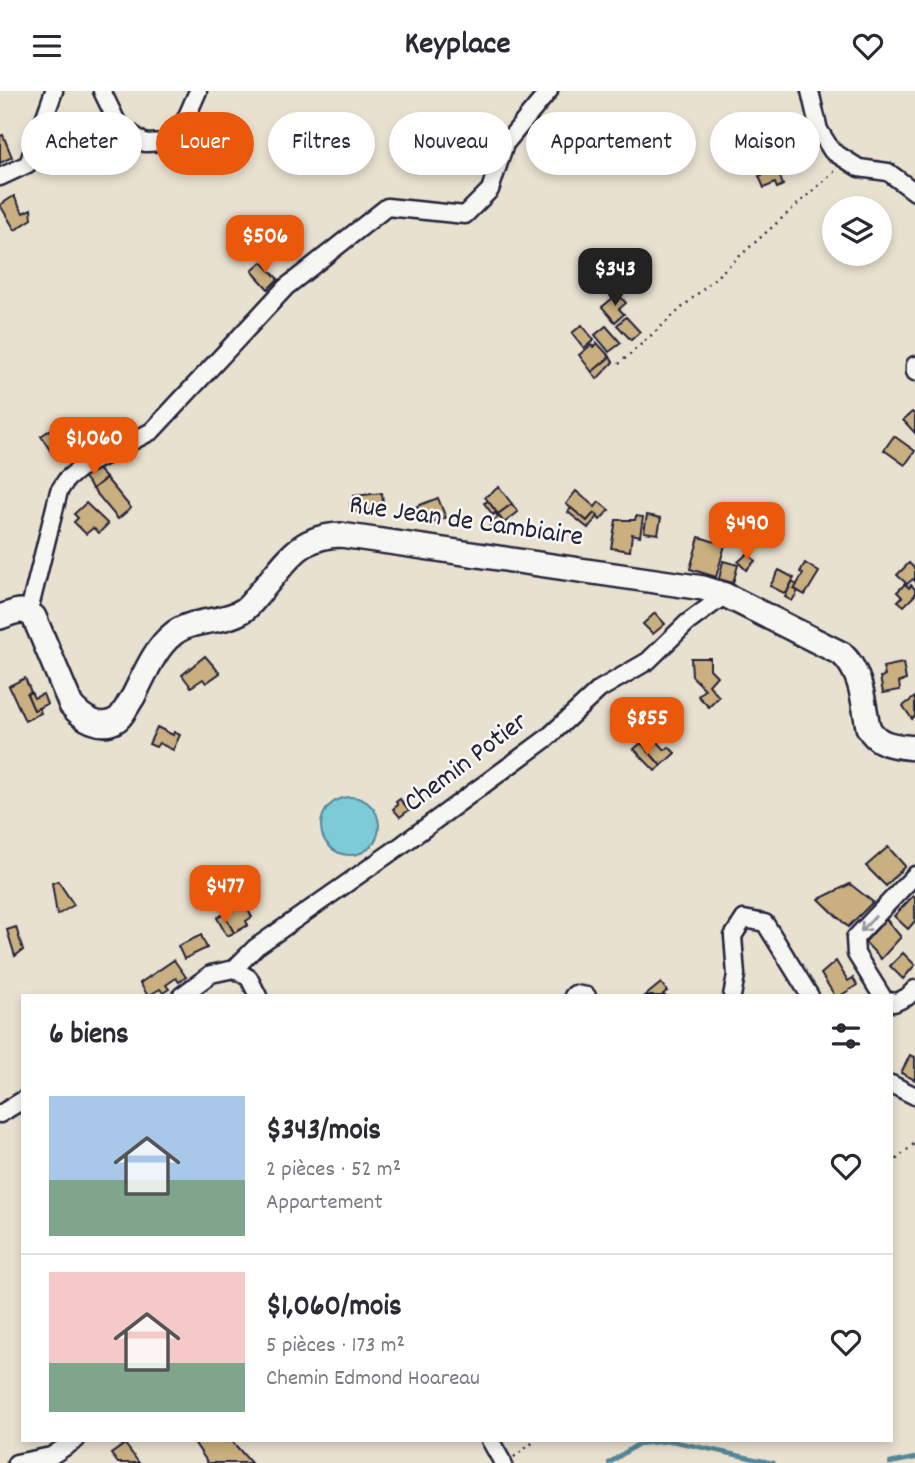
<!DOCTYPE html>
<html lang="fr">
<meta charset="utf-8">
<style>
:root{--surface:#fff;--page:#f2f2f3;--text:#2b2b33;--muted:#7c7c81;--line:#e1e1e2;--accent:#ea580c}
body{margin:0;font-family:Dekko,sans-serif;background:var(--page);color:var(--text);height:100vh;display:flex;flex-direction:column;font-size:26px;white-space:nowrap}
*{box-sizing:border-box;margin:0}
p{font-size:23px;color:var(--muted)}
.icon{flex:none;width:38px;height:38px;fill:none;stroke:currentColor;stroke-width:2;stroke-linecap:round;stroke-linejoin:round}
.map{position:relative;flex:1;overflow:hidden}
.panel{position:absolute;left:21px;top:903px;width:872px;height:448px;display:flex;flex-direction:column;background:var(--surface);border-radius:0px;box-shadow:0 4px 10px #0003}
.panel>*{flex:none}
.hud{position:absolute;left:21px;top:21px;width:873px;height:63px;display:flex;gap:14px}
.tools{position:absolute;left:822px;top:105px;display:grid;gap:14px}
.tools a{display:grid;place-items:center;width:70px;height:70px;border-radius:50%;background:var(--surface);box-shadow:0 4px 10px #0003;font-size:35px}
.price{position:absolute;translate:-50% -60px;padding:0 16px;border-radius:14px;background:var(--accent);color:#fff;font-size:23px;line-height:46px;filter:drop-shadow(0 2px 4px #0008)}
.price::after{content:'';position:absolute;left:50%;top:42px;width:21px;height:16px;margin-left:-10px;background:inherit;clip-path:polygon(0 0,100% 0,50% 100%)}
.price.current{background:#222;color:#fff}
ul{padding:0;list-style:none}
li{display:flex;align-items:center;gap:21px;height:175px;padding:0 28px}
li+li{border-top:2px solid var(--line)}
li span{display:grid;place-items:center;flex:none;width:196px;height:140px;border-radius:0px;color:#555}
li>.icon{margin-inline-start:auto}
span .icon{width:84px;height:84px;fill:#fffc;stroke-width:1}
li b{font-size:30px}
h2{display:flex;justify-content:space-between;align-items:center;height:84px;padding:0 28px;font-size:30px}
.tag{padding:0 24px;border-radius:32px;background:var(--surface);box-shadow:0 4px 10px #0003;font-size:24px;line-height:63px}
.tag.current{background:var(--accent);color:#fff}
header{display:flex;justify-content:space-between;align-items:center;height:91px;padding:0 28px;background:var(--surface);font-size:32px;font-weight:700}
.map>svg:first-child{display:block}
.water{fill:#7bcbd6;stroke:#578798;stroke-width:2}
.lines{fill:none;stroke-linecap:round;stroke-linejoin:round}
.stream{stroke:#578798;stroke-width:4.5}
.building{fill:#cab080;stroke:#22223b;stroke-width:2}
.street-casing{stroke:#22223b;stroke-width:21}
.secondary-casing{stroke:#22223b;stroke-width:28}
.path{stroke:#22223b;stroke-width:2.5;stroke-dasharray:2 5;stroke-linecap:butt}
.street{stroke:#f6f6f2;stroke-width:16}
.secondary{stroke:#f6f6f2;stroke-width:23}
.oneway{stroke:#9797a0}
.labels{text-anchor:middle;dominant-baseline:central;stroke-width:5;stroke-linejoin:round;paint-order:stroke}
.street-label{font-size:28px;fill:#22223b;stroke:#f6f6f2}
</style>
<header><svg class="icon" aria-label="menu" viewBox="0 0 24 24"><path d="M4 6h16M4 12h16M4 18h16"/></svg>Keyplace<svg class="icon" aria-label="heart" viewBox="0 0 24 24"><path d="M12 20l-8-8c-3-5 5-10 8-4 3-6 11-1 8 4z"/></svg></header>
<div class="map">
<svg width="915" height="1372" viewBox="0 0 915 1372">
<rect width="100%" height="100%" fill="#e9e1d0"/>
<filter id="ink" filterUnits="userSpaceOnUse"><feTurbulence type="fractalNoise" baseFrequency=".0143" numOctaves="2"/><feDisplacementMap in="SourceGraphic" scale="14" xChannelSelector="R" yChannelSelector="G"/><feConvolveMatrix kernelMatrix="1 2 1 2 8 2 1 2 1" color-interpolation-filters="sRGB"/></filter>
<g filter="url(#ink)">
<circle class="water" cx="350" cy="735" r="29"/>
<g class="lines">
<g class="stream">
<polyline points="609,1372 638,1353 672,1350 773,1372"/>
<polyline points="890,1372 915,1367"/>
</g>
</g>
<g class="building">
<polygon points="457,40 477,73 461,83 454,72 447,76 441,65 447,62 440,50"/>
<polygon points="3,44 12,66 0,72 0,45"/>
<polygon points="114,45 124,55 105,75 95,66"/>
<polygon points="124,55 129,59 114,75 109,71"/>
<polygon points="95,66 105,75 98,82 88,73"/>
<polygon points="777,78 783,94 777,97 775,92 764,97 759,85"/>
<polygon points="14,105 23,122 31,118 32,128 15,139 0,114"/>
<polygon points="262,171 278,188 268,198 252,180"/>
<polygon points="618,203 626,212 619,218 624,223 615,231 602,216"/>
<polygon points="626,226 640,241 631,249 617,234"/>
<polygon points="582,234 594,249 584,257 572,242"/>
<polygon points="606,235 621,252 609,261 595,244"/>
<polygon points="597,252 610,266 592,281 579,264 591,254 593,256"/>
<polygon points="610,266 613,271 597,288 592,281"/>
<polygon points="912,321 915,324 915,342 903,329"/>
<polygon points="54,336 59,342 56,344 64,357 53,364 41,345"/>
<polygon points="894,345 915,360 905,374 884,359"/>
<polygon points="94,374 106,387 93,398 82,384"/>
<polygon points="106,387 131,417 118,428 93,398"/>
<polygon points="499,396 512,413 498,423 485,406"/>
<polygon points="576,400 595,416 599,411 609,419 600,429 594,422 587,430 566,413"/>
<polygon points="382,402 384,422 376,422 376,419 351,421 350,412 355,411 354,405"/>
<polygon points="438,407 446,427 425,435 417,415"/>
<polygon points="488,410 504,432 494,439 489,433 498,426 495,422 493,424 484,412"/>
<polygon points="86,412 108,433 99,442 93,437 86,443 74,431 78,427 74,423"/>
<polygon points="512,413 518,421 504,432 498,423"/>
<polygon points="571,417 587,430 594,422 598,425 588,437 568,421"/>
<polygon points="647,424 661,427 658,443 644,441"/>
<polygon points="636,425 643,426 640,445 632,443 630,460 611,457 616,429 635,429"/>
<polygon points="699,446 725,454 716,486 690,478"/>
<polygon points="748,462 755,470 746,479 738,471"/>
<polygon points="723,470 738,474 733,492 719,488"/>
<polygon points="805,472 819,481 805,504 794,498 803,483 800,481"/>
<polygon points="909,472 915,478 915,490 913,488 907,493 897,484"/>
<polygon points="779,479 794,487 786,503 770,495"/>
<polygon points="792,491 797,494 794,498 798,500 792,510 785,506"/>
<polygon points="905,493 909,497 911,494 915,498 915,504 904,515 898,510 902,506 897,501"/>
<polygon points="655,522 665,533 653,543 643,533"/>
<polygon points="205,565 220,582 206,592 203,588 191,596 182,584"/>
<polygon points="691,567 710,567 710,578 717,585 709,594 719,606 709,616 698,605 705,598 692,585"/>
<polygon points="903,572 906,589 899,591 900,599 883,602 880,586 885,585 883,576"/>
<polygon points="25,587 31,601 27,603 34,619 39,617 41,622 25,630 9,595"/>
<polygon points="31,601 34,607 43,603 47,613 34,619 27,603"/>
<polygon points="915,606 915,625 912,628 903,615"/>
<polygon points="157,636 173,644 174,641 180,644 173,659 159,652 156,656 149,653"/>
<polygon points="655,640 661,646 657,650 665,659 669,656 675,662 661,675 641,652"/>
<polygon points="641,652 661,675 655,680 634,658"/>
<polygon points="400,708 409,719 400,726 393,718 398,714 396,711"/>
<polygon points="888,756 905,775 886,795 866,775"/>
<polygon points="58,790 74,814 57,824 52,792"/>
<polygon points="850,793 873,811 848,836 819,808"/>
<polygon points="913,805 915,807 915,830 908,838 894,825"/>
<polygon points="244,812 252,826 246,830 248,834 234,842 224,823"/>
<polygon points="224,823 234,842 227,845 217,827"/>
<polygon points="886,828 901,846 881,868 865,851"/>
<polygon points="16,836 23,859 15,865 7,839"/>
<polygon points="201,844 207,857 184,868 178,855"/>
<polygon points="903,862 915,874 903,888 890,875"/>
<polygon points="174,869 186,886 179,891 176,887 166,894 169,898 163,902 160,898 148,905 140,892"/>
<polygon points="836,870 848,890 853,887 857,894 840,905 835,905 821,883"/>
<polygon points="661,892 667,900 663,903 665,905 645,905"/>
<polygon points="910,964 915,966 915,989 901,982"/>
<polygon points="197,1349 231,1349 251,1372 208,1372 194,1351"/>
<polygon points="125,1353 139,1372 118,1372 111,1363"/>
</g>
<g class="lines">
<g class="street-casing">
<g id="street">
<polyline points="102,0 118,33 145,52 169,51 183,34 198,0"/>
<polyline points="810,0 819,39 832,60 859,77 888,81 915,101"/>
<polyline points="0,86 28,73 54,0"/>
<polyline points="915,274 915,281"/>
<polyline points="29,520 59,400 67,388 79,378 152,340 286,196 387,116 465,124 490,99 505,53 549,0"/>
<polyline points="234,878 256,856 403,753 547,647 600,598 648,570 687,532 725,504"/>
<polyline points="181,905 211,883 234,878 249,887 258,905"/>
<polyline points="573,905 575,903 587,905"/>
<polyline points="732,905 736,884 733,845 744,828 765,832 810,905"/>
<polyline points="882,905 856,863 855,847 915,784"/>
<polyline points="891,910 894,912 907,906 915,898"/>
<polyline points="891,993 915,1005"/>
<polyline points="0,1023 23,1009"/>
<polyline points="490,1349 503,1372"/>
<polyline points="16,1372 51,1365 76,1349"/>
</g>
</g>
<g class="secondary-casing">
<path id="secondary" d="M0,526C13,522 23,515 34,526L71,614C82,627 101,640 118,628C124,623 128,613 133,606C144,585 154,558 173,543C192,527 223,533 244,519C251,514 256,506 262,499C287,470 299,445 341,444L703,497L725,504L842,563C862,582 863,610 868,636C877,655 896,655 915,657"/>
</g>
<g class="path">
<polyline points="619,273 836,79"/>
<polyline points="891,1073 915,1052"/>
<polyline points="514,1366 536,1349"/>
</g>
<use href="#street" class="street"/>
<use href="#secondary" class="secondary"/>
</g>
<defs><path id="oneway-shaft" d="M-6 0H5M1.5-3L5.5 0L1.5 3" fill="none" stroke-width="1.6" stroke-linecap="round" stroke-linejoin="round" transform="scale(1.75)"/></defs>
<use class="oneway" href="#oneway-shaft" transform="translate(868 833) rotate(134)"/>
</g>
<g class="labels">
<g class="street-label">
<text transform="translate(466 432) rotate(8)">Rue Jean de Cambiaire</text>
<text transform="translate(467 673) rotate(-37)">Chemin Potier</text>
</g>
</g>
</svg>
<div class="tools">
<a><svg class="icon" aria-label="layers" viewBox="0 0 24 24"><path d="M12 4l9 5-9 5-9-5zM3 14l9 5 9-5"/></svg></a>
</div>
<b class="price" style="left:265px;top:184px">$506</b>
<b class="price current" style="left:615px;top:217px">$343</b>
<b class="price" style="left:94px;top:386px">$1,060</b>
<b class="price" style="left:747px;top:471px">$490</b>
<b class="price" style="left:647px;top:666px">$855</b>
<b class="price" style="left:225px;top:834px">$477</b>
<div class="hud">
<a class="tag">Acheter</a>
<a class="tag current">Louer</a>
<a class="tag">Filtres</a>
<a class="tag">Nouveau</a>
<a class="tag">Appartement</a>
<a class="tag">Maison</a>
</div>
<section class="panel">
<h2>6 biens<svg class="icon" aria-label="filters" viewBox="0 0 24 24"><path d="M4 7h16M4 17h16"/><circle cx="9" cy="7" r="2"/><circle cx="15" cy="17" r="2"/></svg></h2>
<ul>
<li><span style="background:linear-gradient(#a9c7e8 60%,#7fa58c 0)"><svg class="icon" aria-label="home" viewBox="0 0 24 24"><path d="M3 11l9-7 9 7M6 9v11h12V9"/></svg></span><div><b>$343/mois</b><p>2 pièces · 52 m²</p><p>Appartement</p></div><svg class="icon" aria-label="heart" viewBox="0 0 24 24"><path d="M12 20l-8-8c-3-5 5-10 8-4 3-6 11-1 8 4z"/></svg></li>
<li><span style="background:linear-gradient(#f6c9c9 65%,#7fa58c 0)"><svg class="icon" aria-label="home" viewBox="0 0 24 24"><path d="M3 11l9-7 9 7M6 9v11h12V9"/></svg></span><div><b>$1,060/mois</b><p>5 pièces · 173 m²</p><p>Chemin Edmond Hoareau</p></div><svg class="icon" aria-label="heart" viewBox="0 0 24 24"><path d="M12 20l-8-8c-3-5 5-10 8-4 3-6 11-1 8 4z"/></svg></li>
</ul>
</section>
</div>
